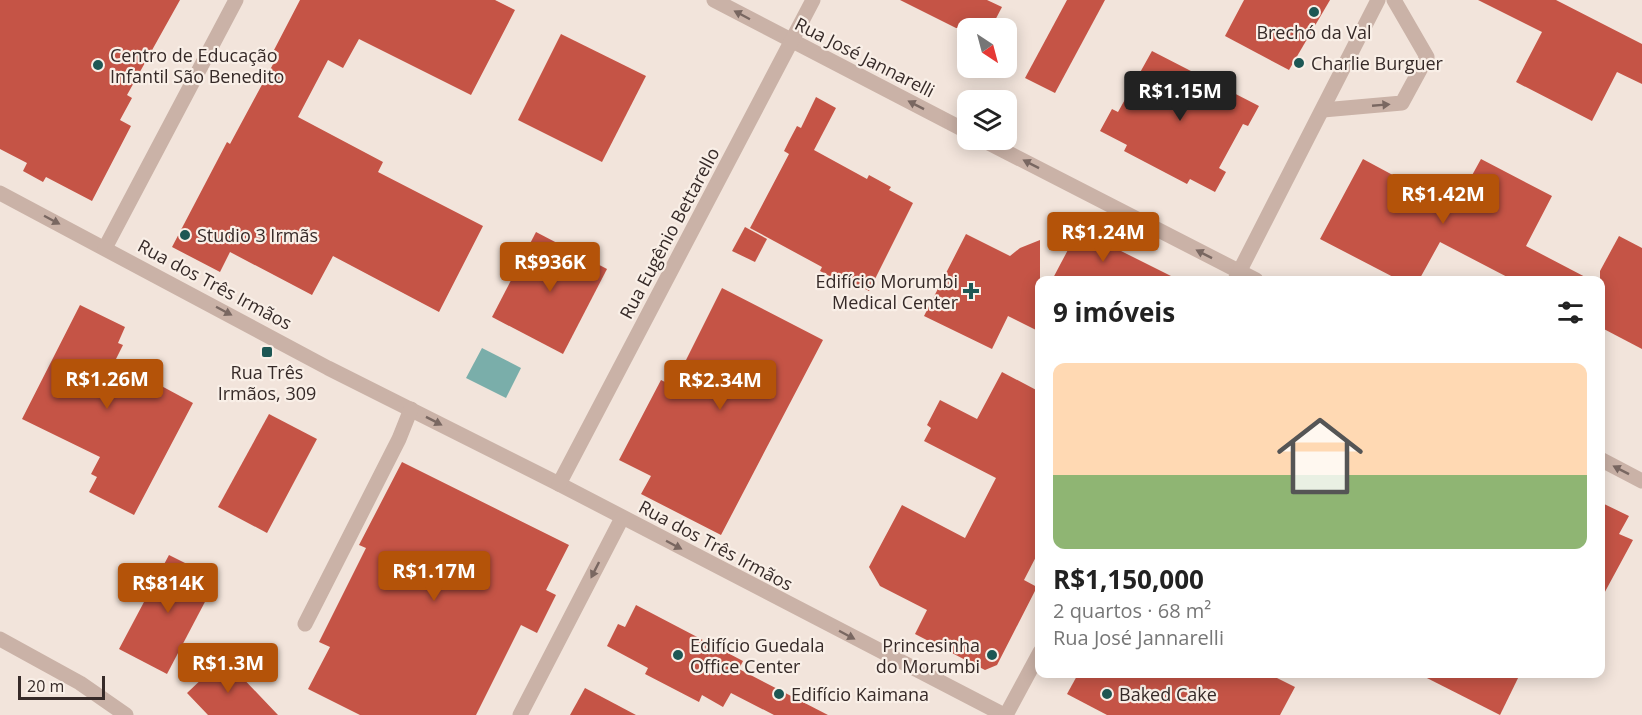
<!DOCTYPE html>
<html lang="pt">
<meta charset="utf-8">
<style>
:root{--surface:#fff;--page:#f2f2f2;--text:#222;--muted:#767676;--line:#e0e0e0;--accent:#b45309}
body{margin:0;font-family:"Open Sans",sans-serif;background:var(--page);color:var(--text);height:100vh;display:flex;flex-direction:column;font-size:22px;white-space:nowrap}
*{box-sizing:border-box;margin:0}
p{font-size:20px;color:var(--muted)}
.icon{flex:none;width:33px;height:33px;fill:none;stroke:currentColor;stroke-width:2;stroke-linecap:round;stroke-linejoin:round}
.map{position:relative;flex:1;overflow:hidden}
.drawer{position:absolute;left:1035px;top:276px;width:570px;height:402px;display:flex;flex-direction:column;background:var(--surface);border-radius:12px;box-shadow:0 3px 15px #0003}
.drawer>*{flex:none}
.needle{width:39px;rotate:144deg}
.controls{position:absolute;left:957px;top:18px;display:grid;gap:12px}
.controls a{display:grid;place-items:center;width:60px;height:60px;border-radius:12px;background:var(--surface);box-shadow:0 3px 15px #0003;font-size:30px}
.scale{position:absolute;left:18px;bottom:15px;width:87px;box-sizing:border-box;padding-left:6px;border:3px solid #362a28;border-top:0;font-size:16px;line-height:21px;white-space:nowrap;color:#362a28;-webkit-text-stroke:4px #f9efe7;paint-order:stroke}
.price{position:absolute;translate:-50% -51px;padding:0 14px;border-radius:6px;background:var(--accent);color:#fff;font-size:20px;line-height:39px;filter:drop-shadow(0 2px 3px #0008)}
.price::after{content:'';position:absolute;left:50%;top:36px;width:18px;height:14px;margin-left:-9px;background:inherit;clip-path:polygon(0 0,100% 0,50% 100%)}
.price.selected{background:#222;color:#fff}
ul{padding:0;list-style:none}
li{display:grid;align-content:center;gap:12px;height:318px;padding:0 18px}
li+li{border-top:2px solid var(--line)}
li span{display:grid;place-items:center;height:186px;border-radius:12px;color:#555}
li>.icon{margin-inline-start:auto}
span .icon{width:108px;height:108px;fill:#fffc;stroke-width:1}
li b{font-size:26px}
h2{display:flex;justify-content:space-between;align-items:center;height:72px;padding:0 18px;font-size:26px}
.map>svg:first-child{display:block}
.water{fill:#7aaeaa}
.building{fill:#c55446}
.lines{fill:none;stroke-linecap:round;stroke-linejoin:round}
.street{stroke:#cab2a7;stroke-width:15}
.oneway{fill:#796761}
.poi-dot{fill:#1d5754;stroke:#f9efe7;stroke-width:2}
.labels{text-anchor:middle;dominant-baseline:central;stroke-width:4.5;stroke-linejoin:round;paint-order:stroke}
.poi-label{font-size:18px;fill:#362a28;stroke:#f9efe7;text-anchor:start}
.street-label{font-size:18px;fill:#362a28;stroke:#f9efe7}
</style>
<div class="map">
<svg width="1642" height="715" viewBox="0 0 1642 715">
<rect width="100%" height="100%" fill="#f2e4db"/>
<polygon class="water" points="482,348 521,368 506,398 466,378"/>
<g class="building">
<polygon points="0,0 180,0 127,95 132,98 120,120 131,126 92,201 46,177 43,182 23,171 27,163 0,149"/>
<polygon points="300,0 495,0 515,10 471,95 359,39 343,68 328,60 298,117 383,162 378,172 483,226 439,312 333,256 312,295 230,252 220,272 172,247 227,142 230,144 279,53 274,50"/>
<polygon points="900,0 987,0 1002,7 991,28 956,28"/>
<polygon points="1067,0 1105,0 1055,93 1025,78"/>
<polygon points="1244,0 1330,0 1289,70 1225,36"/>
<polygon points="1478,0 1556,0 1642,44 1642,84 1617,72 1592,121 1516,82 1542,32"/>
<polygon points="561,34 646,76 602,162 518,120"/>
<polygon points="1152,51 1259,106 1248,126 1243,124 1219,168 1226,172 1215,192 1190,179 1187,184 1124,151 1127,145 1100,131 1112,109 1118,112"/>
<polygon points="816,97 836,108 814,150 867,179 869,175 891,187 889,190 913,203 869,291 842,277 839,281 820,271 822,267 750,228 789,154 784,151 789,141 797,126 801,128"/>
<polygon points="1363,159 1454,208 1481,159 1552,196 1526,246 1591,280 1513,280 1440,242 1419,280 1399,280 1320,239"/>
<polygon points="745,227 767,239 755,262 732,251"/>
<polygon points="1079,229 1117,249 1179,280 1052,280"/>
<polygon points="536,232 607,269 563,354 492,317"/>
<polygon points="966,234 1010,256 1020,248 1040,240 1040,332 1008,316 992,349 924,316"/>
<polygon points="1619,236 1642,248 1642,349 1600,327 1600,271"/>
<polygon points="722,288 823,340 721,535 641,494 651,476 619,460 661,380 673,386"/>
<polygon points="80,305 125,327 118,343 123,345 115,361 193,403 134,515 89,492 97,477 91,474 100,457 22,419"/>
<polygon points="1002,372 1040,392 1040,549 1024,580 1037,587 997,665 985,670 915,634 927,610 880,586 869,567 902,505 965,538 996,478 924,441 931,428 927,425 940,400 977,419"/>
<polygon points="269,414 317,439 267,533 218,507"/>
<polygon points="402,462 569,545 546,590 556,595 537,633 521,625 476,715 360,715 308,689 330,647 319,642 366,548 359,545"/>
<polygon points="1600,502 1629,516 1619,534 1633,540 1600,601"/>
<polygon points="169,555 217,579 167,674 119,649"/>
<polygon points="636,605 743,661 739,669 828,715 774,715 731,693 723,707 702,695 699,702 645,674 648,668 607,646 618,624 625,627"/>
<polygon points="224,658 237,672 278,715 208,715 187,693"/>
<polygon points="1078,674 1269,674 1295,687 1280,715 1107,715 1067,694"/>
<polygon points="1419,674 1520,674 1500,715"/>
<polygon points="585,688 636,715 570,715"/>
</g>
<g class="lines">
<g class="street">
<polyline points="714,0 968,132"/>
<polyline points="1323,110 1402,103 1427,57 1394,0"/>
<polyline points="983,140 1256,280"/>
<polyline points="0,193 328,368 559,484 1004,715"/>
<polyline points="105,248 236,0"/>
<polyline points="1235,280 1378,0"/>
<polyline points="1600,459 1642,481"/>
<polyline points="559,484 813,0"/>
<polyline points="305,624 399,439 411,409"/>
<polyline points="0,639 80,683 126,715"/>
<polyline points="520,715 622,518"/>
<polyline points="1006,715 1040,652"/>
</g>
</g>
<defs><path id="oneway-solid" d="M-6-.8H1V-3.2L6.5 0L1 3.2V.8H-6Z" transform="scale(1.5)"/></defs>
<g class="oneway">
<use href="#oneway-solid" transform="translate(742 15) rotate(-152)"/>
<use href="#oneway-solid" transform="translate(916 105) rotate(-153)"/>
<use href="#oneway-solid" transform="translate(1381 105) rotate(-5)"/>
<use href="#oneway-solid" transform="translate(1031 164) rotate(-153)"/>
<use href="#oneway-solid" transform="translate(52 220) rotate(28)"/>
<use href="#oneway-solid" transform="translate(1204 254) rotate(-153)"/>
<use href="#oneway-solid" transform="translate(224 311) rotate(28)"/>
<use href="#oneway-solid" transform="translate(434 421) rotate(27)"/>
<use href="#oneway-solid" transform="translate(1621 470) rotate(-153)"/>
<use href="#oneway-solid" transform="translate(674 545) rotate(28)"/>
<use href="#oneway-solid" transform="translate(595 570) rotate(117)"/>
<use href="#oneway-solid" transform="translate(847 635) rotate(28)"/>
</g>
<g class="poi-dot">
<circle cx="1314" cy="12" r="6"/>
<circle cx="1299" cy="63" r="6"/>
<circle cx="98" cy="65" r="6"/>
<circle cx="185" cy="235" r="6"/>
<path d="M968 282h6v6h6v6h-6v6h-6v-6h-6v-6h6z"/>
<rect x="261" y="346" width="12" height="12" rx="3"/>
<circle cx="678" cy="655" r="6"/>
<circle cx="992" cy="655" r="6"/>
<circle cx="779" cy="694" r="6"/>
<circle cx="1107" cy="694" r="6"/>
</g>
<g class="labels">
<g class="poi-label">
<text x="1314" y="32" text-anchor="middle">Brechó da Val</text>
<text x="110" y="55">Centro de Educação<tspan x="110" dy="21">Infantil São Benedito</tspan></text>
<text x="1311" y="63">Charlie Burguer</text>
<text x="197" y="235">Studio 3 Irmãs</text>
<text x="958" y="281" text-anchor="end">Edifício Morumbi<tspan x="958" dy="21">Medical Center</tspan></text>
<text x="267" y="372" text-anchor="middle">Rua Três<tspan x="267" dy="21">Irmãos, 309</tspan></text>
<text x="690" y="645">Edifício Guedala<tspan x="690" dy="21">Office Center</tspan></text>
<text x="980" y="645" text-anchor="end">Princesinha<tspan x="980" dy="21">do Morumbi</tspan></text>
<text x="791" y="694">Edifício Kaimana</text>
<text x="1119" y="694">Baked Cake</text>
</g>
<g class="street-label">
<text transform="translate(865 57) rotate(27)">Rua José Jannarelli</text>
<text transform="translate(669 233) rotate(-62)">Rua Eugênio Bettarello</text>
<text transform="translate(215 284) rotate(28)">Rua dos Três Irmãos</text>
<text transform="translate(716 545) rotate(28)">Rua dos Três Irmãos</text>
</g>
</g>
</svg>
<div class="controls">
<a><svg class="needle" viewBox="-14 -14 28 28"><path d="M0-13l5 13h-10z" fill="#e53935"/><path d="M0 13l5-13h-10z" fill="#767676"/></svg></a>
<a><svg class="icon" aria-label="layers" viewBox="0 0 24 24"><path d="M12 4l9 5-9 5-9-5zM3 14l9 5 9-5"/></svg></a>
</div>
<div class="scale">20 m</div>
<b class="price selected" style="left:1180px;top:122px">R$1.15M</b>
<b class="price" style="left:1443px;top:225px">R$1.42M</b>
<b class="price" style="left:1103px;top:263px">R$1.24M</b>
<b class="price" style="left:550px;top:293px">R$936K</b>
<b class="price" style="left:107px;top:410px">R$1.26M</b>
<b class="price" style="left:720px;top:411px">R$2.34M</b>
<b class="price" style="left:434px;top:602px">R$1.17M</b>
<b class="price" style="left:168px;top:614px">R$814K</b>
<b class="price" style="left:228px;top:694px">R$1.3M</b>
<section class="drawer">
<h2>9 imóveis<svg class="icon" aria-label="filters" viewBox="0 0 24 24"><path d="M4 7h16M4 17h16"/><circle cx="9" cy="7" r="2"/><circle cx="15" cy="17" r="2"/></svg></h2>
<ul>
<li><span style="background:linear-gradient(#ffd9b3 60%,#8fb573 0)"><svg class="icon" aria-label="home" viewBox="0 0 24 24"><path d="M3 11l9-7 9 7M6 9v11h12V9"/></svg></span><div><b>R$1,150,000</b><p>2 quartos · 68 m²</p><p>Rua José Jannarelli</p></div></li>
</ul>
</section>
</div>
